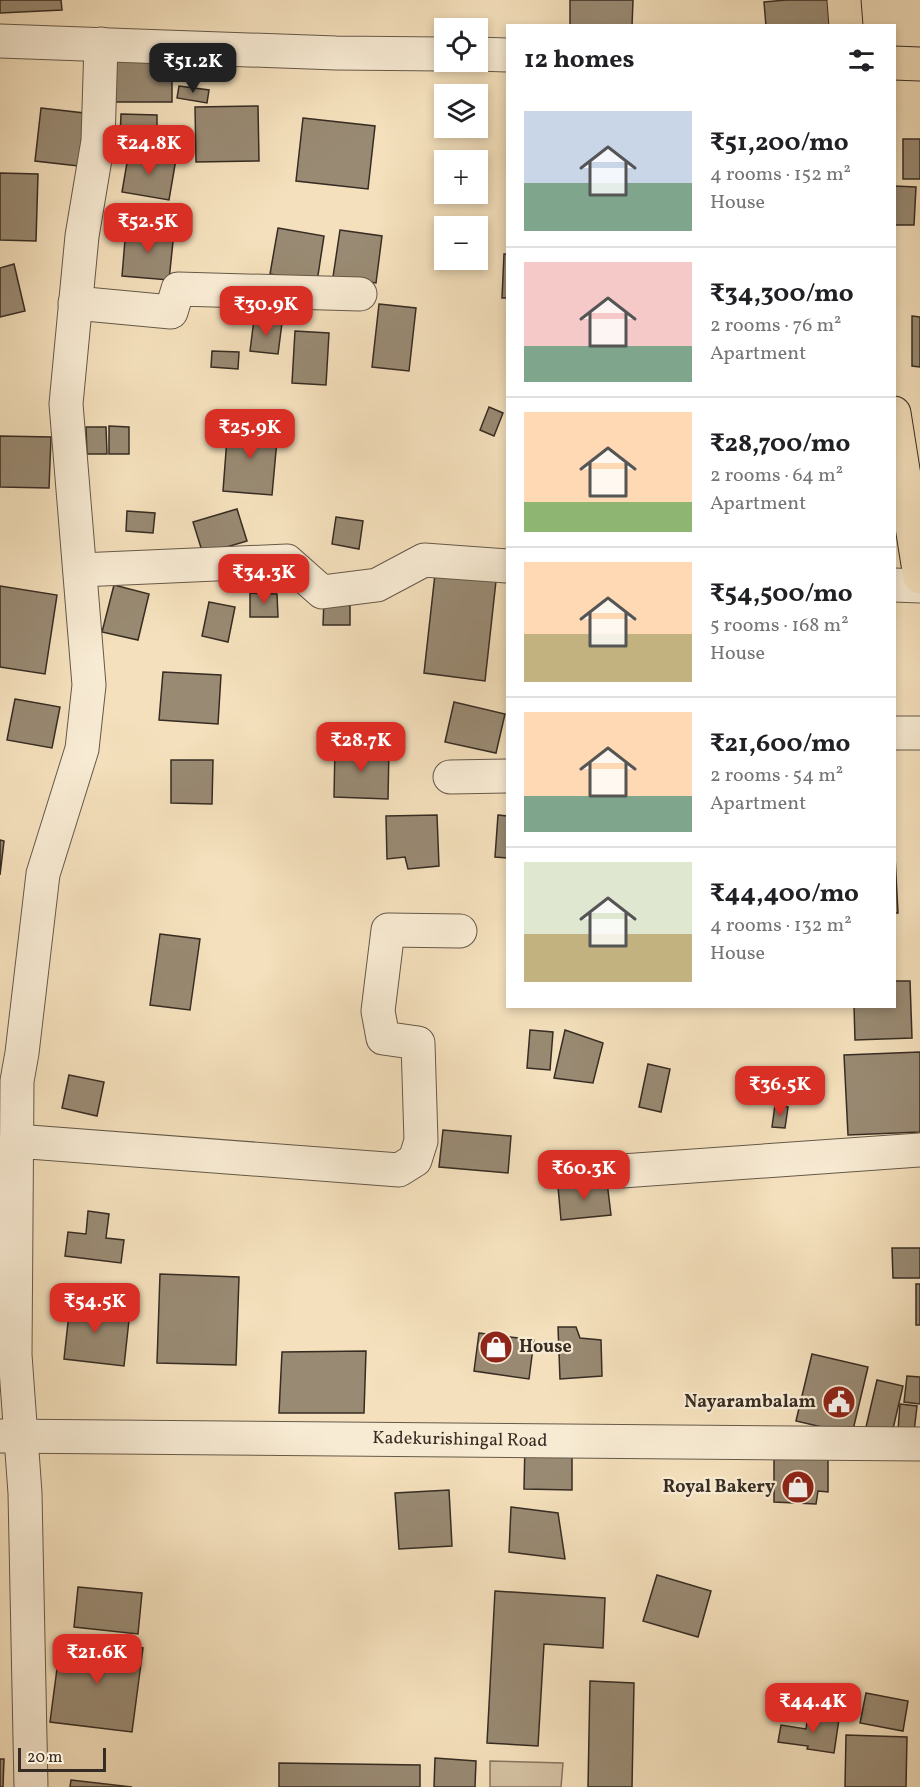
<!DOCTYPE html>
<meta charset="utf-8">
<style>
:root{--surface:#fff;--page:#f6f6f6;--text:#202124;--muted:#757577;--line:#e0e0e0;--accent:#d93025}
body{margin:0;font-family:Vollkorn,serif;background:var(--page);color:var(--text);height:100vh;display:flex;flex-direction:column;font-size:22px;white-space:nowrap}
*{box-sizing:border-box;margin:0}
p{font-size:20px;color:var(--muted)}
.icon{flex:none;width:33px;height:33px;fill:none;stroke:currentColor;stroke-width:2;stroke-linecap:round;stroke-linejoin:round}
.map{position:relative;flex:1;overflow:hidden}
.panel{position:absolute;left:506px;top:24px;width:390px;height:984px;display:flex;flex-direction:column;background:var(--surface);border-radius:0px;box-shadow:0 3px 9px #0003}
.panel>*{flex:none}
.fabs{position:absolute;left:434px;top:18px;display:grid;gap:12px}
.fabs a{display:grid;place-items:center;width:54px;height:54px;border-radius:0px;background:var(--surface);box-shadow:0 3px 9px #0003;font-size:30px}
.scale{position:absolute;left:18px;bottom:15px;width:88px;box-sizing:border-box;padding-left:6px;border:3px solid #372c23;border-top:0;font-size:16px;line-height:21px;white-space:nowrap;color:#372c23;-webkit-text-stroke:4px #f8ebd3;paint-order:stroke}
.price{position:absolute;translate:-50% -51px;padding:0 14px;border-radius:12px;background:var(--accent);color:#fff;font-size:20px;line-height:39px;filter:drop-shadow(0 2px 3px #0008)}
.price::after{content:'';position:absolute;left:50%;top:36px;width:18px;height:14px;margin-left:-9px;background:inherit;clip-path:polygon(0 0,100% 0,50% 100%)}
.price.current{background:#222;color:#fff}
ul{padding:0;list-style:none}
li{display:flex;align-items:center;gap:18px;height:150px;padding:0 18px}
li+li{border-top:2px solid var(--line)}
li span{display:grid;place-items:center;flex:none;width:168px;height:120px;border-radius:0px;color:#555}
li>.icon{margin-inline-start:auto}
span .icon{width:72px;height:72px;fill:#fffc;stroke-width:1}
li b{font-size:26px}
h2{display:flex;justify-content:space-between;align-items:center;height:72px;padding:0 18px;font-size:26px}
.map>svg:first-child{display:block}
.green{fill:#d4c1a2;stroke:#867662;stroke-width:1.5}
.building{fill:#998a73;stroke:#372c23;stroke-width:1.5}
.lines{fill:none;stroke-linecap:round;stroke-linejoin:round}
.minor-casing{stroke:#665949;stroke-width:35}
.major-casing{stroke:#372c23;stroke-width:35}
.minor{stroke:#f8ebd3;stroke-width:33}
.major{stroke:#f4e0bc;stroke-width:33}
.labels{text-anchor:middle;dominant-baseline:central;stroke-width:4.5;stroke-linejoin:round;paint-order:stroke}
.poi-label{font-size:18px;font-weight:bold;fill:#372c23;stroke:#f8ebd3;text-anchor:end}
.street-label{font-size:18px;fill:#372c23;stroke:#f8ebd3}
</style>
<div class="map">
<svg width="920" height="1787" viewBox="0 0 920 1787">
<rect width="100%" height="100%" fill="#f4e0bc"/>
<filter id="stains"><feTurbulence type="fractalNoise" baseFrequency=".00333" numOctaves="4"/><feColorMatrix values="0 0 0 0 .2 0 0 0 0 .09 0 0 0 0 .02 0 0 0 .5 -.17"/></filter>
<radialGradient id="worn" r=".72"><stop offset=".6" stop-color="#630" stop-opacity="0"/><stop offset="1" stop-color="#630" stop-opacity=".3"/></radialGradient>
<polygon class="green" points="490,1761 563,1763 561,1787 490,1787"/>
<g class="building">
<polygon points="0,0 61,0 62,10 0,13"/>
<polygon points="570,0 633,0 632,26 570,26"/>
<polygon points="786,0 828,0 830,26 766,26 764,2"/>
<polygon points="109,56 158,56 158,81 172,81 172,102 110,102"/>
<polygon points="179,86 209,90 207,103 177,98"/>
<polygon points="258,106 259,161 196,162 195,107"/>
<polygon points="41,108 93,114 87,167 35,161"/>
<polygon points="121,114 157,115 157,141 120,140"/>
<polygon points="303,118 375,126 368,189 296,181"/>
<rect x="903" y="139" width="17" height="40"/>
<polygon points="129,151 176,159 169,200 122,192"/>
<polygon points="0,173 38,174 36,241 0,240"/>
<polygon points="894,186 916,187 914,225 894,225"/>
<polygon points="126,228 174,232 169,280 122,276"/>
<polygon points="278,228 324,236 317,282 270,274"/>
<polygon points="340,230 382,236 376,283 333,277"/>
<polygon points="504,254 507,254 507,298 502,298"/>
<polygon points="14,264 25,311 0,317 0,268"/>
<polygon points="379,304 416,308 409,371 372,367"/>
<polygon points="912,316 920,317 920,367 912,366"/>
<polygon points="254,319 282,323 278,354 250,351"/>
<polygon points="295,331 329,333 326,385 292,383"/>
<polygon points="212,351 239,352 238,369 211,367"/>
<polygon points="489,407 503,413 494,436 480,430"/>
<polygon points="228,425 278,429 272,495 223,491"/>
<polygon points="109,426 129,427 129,454 109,454"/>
<polygon points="86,427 106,427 107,454 87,454"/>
<polygon points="0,436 51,437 49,488 0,487"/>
<polygon points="237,509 247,541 203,554 193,522"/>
<polygon points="127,511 155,513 153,533 126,531"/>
<polygon points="336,517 363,521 359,549 332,544"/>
<polygon points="435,574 496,581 485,681 424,673"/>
<polygon points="114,585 149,594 138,640 102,632"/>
<polygon points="0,586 57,595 45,674 0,667"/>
<polygon points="250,593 277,594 278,617 250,617"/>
<polygon points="324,599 350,600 350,625 323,625"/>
<polygon points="209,602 235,607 228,642 202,636"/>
<polygon points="163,672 221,675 218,724 159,720"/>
<polygon points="15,699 60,707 52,748 7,740"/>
<polygon points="454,702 505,714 496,753 445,742"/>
<polygon points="335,746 389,748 388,799 334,797"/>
<polygon points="171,760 213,760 212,804 171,803"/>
<polygon points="437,815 439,866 408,869 405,857 387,859 386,816"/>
<polygon points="498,815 507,816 507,858 495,857"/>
<polygon points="894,837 898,913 894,913"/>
<polygon points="0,840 4,841 0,875"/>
<polygon points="160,934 200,939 190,1010 150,1005"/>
<polygon points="894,981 910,981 912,1038 855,1040 854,1006 894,1006"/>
<polygon points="530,1030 553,1032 550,1070 527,1068"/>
<polygon points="565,1030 603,1043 593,1083 554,1078"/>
<polygon points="920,1052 920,1132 848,1135 844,1055"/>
<polygon points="648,1064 670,1069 661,1112 639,1107"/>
<polygon points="69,1075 104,1082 97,1116 62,1108"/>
<polygon points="775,1105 788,1107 785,1128 772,1127"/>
<polygon points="443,1130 511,1136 508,1173 439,1167"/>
<polygon points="607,1182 611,1215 561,1220 558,1187"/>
<polygon points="88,1211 109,1214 106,1238 124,1240 121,1263 65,1256 68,1232 86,1234"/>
<polygon points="892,1248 920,1248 920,1278 893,1278"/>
<polygon points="160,1274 239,1277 236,1365 157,1363"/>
<rect x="916" y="1284" width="4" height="41"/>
<polygon points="71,1295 98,1298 96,1316 129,1320 124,1366 64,1359"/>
<polygon points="558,1327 576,1327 580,1338 601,1340 602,1376 560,1379"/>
<polygon points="479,1333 534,1340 529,1379 474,1371"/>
<polygon points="366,1351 364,1413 279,1413 282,1352"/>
<polygon points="812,1354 868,1367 852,1434 796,1421"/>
<polygon points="907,1376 920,1377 920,1404 904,1402"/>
<polygon points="877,1380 903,1386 892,1433 866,1427"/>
<polygon points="900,1404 917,1406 914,1432 898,1430"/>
<polygon points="525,1443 572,1443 572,1490 524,1489"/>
<polygon points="774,1455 828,1457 828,1492 818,1491 816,1504 774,1502"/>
<polygon points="449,1490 452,1546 399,1549 395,1493"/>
<polygon points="511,1507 558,1513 565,1559 509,1552"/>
<polygon points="657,1575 711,1591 698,1637 643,1621"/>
<polygon points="78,1587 142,1593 138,1634 74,1627"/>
<polygon points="495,1591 605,1598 603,1648 544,1644 538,1746 487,1743"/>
<polygon points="61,1638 143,1648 132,1732 50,1722"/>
<polygon points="590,1681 634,1683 632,1787 588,1787"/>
<polygon points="866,1693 908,1701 903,1731 860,1723"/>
<polygon points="808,1715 839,1719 834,1753 807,1749 808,1746 778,1742 781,1725 806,1729"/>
<polygon points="846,1735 907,1737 906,1787 845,1787"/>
<polygon points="435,1758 476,1761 475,1787 434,1787"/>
<polygon points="0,1759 4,1759 3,1787 0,1787"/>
<polygon points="279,1763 420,1765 420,1787 279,1787"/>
<polygon points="71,1780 132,1787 70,1787"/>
</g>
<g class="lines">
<g class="minor-casing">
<g id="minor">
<polyline points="0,41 336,53 444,54"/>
<polyline points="477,54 507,55"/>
<polyline points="75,303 171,312 178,289 360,294"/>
<polyline points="80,570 287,561 322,592 377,585 424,560 507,566"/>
<polyline points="894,585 920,586"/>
<polyline points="894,733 920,733"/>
<polyline points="450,777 507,776"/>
<polyline points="16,1141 399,1170 415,1160 421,1141 418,1043 383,1038 378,1011 388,930 460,931"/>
<polyline points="622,1171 920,1150"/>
<polyline points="0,1436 920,1444"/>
<polyline points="31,1787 25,1493 15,1355 17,1081 22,1053 43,874 82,749 89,685 66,404 82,236 98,141 101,44"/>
</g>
</g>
<g class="major-casing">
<g id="major">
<polyline points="844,0 846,26"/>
<polyline points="894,63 920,64"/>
<polyline points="894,413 920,577"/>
</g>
</g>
<use href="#minor" class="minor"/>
<use href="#major" class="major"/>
</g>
<defs>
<g id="shop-disc" transform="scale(1.725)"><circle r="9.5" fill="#8f2418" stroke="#f8ebd3"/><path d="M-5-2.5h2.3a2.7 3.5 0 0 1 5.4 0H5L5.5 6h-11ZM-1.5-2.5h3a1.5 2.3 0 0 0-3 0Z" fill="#fff"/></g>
<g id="civic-disc" transform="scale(1.725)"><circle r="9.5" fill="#8f2418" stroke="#f8ebd3"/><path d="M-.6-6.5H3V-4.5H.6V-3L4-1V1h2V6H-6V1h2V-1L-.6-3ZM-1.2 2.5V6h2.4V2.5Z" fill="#fff"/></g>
</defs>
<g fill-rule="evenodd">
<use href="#shop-disc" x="496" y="1347"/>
<use href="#civic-disc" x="839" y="1402"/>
<use href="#shop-disc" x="798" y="1487"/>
</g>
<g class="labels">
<g class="poi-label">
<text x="519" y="1347" text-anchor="start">House</text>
<text x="816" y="1402">Nayarambalam</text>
<text x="775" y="1487">Royal Bakery</text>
</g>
<g class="street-label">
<text transform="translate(460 1440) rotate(1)">Kadekurishingal Road</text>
</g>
</g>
<rect width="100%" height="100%" filter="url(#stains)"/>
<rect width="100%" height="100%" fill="url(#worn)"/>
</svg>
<div class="fabs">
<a><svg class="icon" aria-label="locate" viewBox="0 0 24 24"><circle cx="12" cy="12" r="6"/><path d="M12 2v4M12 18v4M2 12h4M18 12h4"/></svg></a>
<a><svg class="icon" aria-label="layers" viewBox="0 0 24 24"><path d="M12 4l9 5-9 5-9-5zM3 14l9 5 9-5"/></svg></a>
<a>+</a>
<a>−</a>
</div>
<div class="scale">20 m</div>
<b class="price current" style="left:193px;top:94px">₹51.2K</b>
<b class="price" style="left:149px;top:176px">₹24.8K</b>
<b class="price" style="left:148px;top:254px">₹52.5K</b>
<b class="price" style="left:266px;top:337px">₹30.9K</b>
<b class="price" style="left:250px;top:460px">₹25.9K</b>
<b class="price" style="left:264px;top:605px">₹34.3K</b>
<b class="price" style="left:361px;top:773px">₹28.7K</b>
<b class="price" style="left:780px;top:1117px">₹36.5K</b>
<b class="price" style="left:584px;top:1201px">₹60.3K</b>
<b class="price" style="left:95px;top:1334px">₹54.5K</b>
<b class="price" style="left:97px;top:1685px">₹21.6K</b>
<b class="price" style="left:813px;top:1734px">₹44.4K</b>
<section class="panel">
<h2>12 homes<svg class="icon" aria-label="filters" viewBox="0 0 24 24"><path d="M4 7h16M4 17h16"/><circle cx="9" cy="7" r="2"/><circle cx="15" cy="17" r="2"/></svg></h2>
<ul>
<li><span style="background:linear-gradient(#c9d6e8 60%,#7fa58c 0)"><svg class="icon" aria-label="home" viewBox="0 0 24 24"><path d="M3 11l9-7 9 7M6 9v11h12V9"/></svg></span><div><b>₹51,200/mo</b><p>4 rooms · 152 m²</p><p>House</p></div></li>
<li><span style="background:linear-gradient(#f6c9c9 70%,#7fa58c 0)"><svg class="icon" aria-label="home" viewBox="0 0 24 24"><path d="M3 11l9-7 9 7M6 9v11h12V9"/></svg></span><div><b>₹34,300/mo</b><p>2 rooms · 76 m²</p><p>Apartment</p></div></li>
<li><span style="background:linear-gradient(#ffd9b3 75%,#8fb573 0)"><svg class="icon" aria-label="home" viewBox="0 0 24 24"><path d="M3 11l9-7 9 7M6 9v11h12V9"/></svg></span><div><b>₹28,700/mo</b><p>2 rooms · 64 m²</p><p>Apartment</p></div></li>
<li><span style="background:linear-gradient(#ffd9b3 60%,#c2b280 0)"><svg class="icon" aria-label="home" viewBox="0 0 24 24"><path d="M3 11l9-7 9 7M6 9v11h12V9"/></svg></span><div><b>₹54,500/mo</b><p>5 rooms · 168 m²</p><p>House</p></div></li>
<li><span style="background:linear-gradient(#ffd9b3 70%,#7fa58c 0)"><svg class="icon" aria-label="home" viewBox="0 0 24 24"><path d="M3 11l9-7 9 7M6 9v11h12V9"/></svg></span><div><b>₹21,600/mo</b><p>2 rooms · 54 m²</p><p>Apartment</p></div></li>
<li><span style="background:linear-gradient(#dfe7d0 60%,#c2b280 0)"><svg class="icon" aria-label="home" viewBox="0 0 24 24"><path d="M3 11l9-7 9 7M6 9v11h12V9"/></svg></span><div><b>₹44,400/mo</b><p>4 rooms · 132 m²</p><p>House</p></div></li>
</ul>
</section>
</div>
